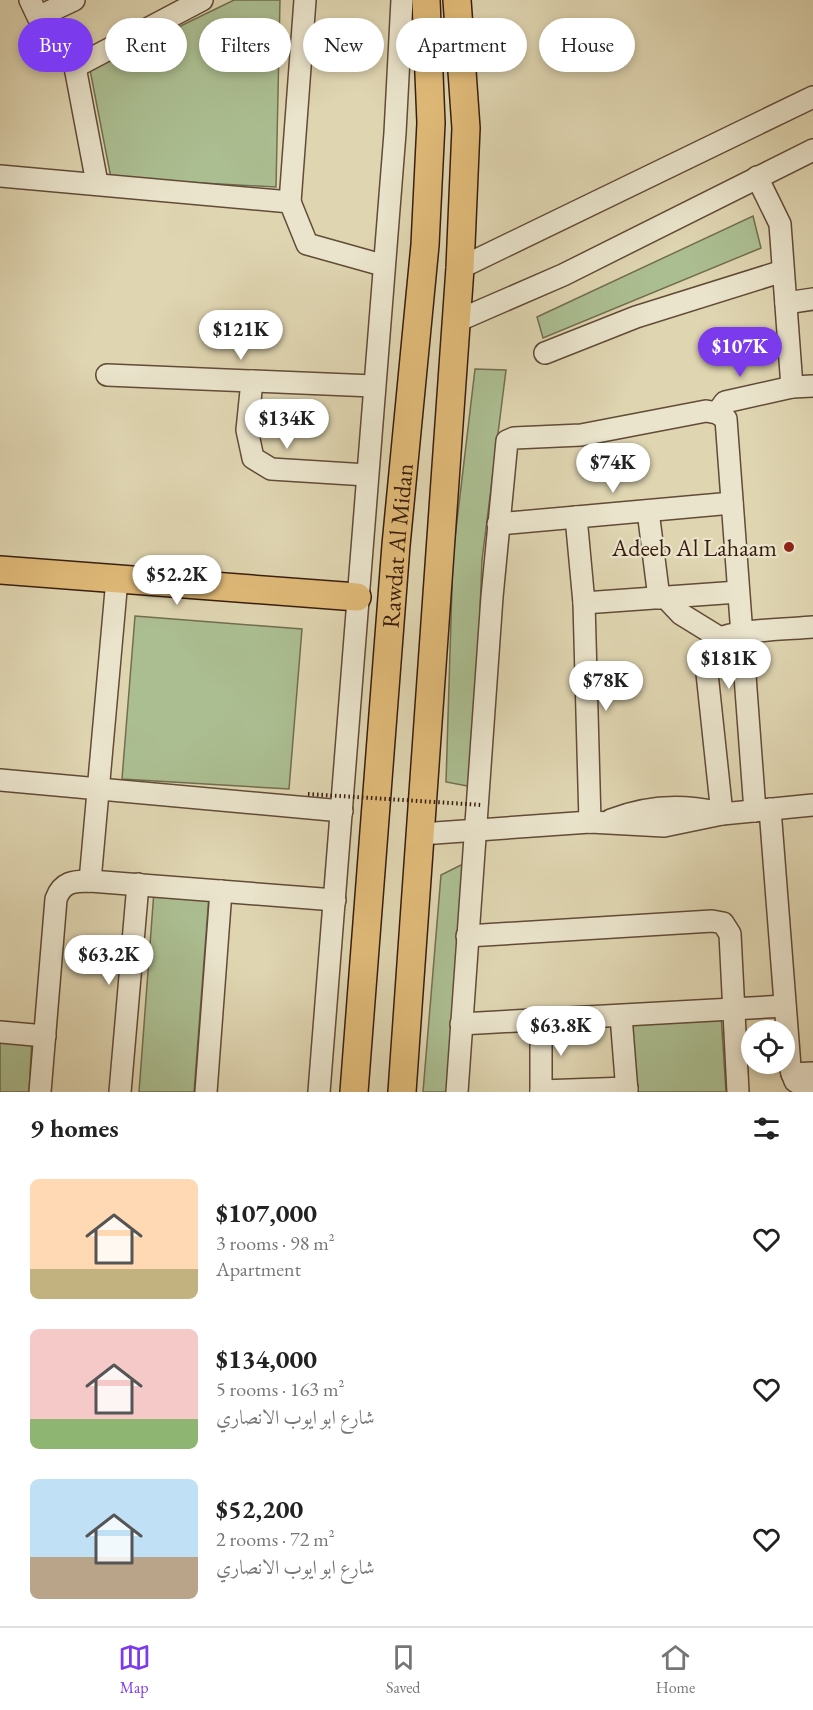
<!DOCTYPE html>
<meta charset="utf-8">
<style>
:root{--surface:#fff;--page:#f2f2f2;--text:#222;--muted:#767676;--line:#e0e0e0;--accent:#7c3aed}
body{margin:0;font-family:"EB Garamond",Amiri,serif;background:var(--page);color:var(--text);height:100vh;display:flex;flex-direction:column;font-size:22px;white-space:nowrap}
*{box-sizing:border-box;margin:0}
p{font-size:20px;color:var(--muted)}
.icon{flex:none;width:33px;height:33px;fill:none;stroke:currentColor;stroke-width:2;stroke-linecap:round;stroke-linejoin:round}
.map{position:relative;height:1092px;overflow:hidden}
.panel{display:flex;flex-direction:column;background:var(--surface);flex:1}
.panel>*{flex:none}
.hud{position:absolute;left:18px;top:18px;width:777px;height:54px;display:flex;gap:12px}
.controls{position:absolute;left:741px;top:1020px;display:grid;gap:12px}
.controls a{display:grid;place-items:center;width:54px;height:54px;border-radius:50%;background:var(--surface);box-shadow:0 3px 9px #0003;font-size:30px}
.price{position:absolute;translate:-50% -51px;padding:0 14px;border-radius:21px;background:#fff;color:#222;font-size:20px;line-height:39px;filter:drop-shadow(0 2px 3px #0008)}
.price::after{content:'';position:absolute;left:50%;top:36px;width:18px;height:14px;margin-left:-9px;background:inherit;clip-path:polygon(0 0,100% 0,50% 100%)}
.price.selected{background:var(--accent);color:#fff}
ul{padding:0;list-style:none}
li{display:flex;align-items:center;gap:18px;height:150px;padding:0 30px}
li span{display:grid;place-items:center;flex:none;width:168px;height:120px;border-radius:9px;color:#555}
li>.icon{margin-inline-start:auto}
span .icon{width:72px;height:72px;fill:#fffc;stroke-width:1}
li b{font-size:26px}
h2{display:flex;justify-content:space-between;align-items:center;height:72px;padding:0 30px;font-size:26px}
.tag{padding:0 21px;border-radius:27px;background:var(--surface);box-shadow:0 3px 9px #0003;font-size:21px;line-height:54px}
.tag.selected{background:var(--accent);color:#fff}
.menu{display:flex;justify-content:space-around;align-items:center;height:84px;border-top:2px solid var(--line);background:var(--surface);font-size:16px;color:var(--muted)}
.menu a{display:grid;justify-items:center;gap:3px}
.menu .selected{color:var(--accent)}
.map>svg:first-child{display:block}
.green{fill:#abbe91;stroke:#726e50;stroke-width:1.5}
.lines{fill:none;stroke-linecap:round;stroke-linejoin:round}
.minor-casing{stroke:#624b37;stroke-width:24}
.major-casing{stroke:#381d0e;stroke-width:30}
.minor{stroke:#eae4cc;stroke-width:21}
.major{stroke:#e0ba78;stroke-width:27}
.path-bridge{stroke:#381d0e;stroke-width:4;stroke-dasharray:1.5 3;stroke-linecap:butt}
.poi-dot{fill:#8f2418;stroke:#eae4cc;stroke-width:2}
.labels{text-anchor:middle;dominant-baseline:central;stroke-width:4.5;stroke-linejoin:round;paint-order:stroke}
.street-label{font-size:24px;fill:#381d0e;stroke:#eae4cc}
.poi-label{font-size:24px;fill:#381d0e;stroke:#eae4cc;text-anchor:end}
</style>
<div class="map">
<svg width="813" height="1092" viewBox="0 0 813 1092">
<rect width="100%" height="100%" fill="#dfd5b1"/>
<filter id="stains"><feTurbulence type="fractalNoise" baseFrequency=".00333" numOctaves="4"/><feColorMatrix values="0 0 0 0 .2 0 0 0 0 .09 0 0 0 0 .02 0 0 0 .5 -.17"/></filter>
<radialGradient id="worn" r=".72"><stop offset=".6" stop-color="#630" stop-opacity="0"/><stop offset="1" stop-color="#630" stop-opacity=".3"/></radialGradient>
<g class="green">
<polygon points="234,0 280,0 276,187 111,178 90,70"/>
<polygon points="753,216 761,248 543,338 537,317"/>
<polygon points="475,369 506,370 482,560 473,787 446,782 453,555"/>
<polygon points="135,616 302,629 289,789 122,779"/>
<polygon points="471,860 458,1092 423,1092 441,875"/>
<polygon points="154,891 209,895 194,1092 139,1092"/>
<polygon points="721,1014 726,1092 634,1092 630,1019"/>
<polygon points="0,1037 32,1039 29,1092 0,1092"/>
</g>
<g class="lines">
<g class="minor-casing">
<g id="minor">
<polyline points="30,0 38,17 74,0"/>
<polyline points="0,176 290,202 307,244 382,265"/>
<polyline points="757,177 780,224 792,387 813,386"/>
<polyline points="97,183 75,67 202,0"/>
<polyline points="290,202 305,0"/>
<polyline points="460,268 813,97"/>
<polyline points="786,303 813,299"/>
<polyline points="457,321 563,275 813,150"/>
<polyline points="545,353 636,317 783,271"/>
<polyline points="107,375 373,386"/>
<polyline points="252,381 247,430 253,458 271,469 367,475"/>
<polyline points="717,413 725,402 792,387"/>
<polyline points="648,511 659,598"/>
<polyline points="576,517 584,603 590,822"/>
<polyline points="498,524 732,503"/>
<polyline points="665,597 681,614 720,638"/>
<polyline points="584,603 738,592"/>
<polyline points="0,780 342,811"/>
<polyline points="770,809 790,1067 795,1081 813,1092"/>
<path d="M722,814L706,664C708,654 710,645 719,639C733,630 793,629 813,627"/>
<path d="M611,820C646,806 680,804 716,812"/>
<polyline points="421,834 590,822 664,826 722,814 813,805"/>
<polyline points="90,881 117,579"/>
<polyline points="467,936 712,921 723,923 730,934 738,1092"/>
<polyline points="621,1016 627,1092"/>
<polyline points="461,1024 785,1006"/>
<polyline points="0,1032 45,1036"/>
<polyline points="792,1074 813,1073"/>
<polyline points="541,1091 627,1088"/>
<path d="M40,1092L56,899C62,882 73,881 90,881L335,900"/>
<polyline points="120,1092 138,884"/>
<polyline points="206,1092 221,891"/>
<polyline points="319,1092 395,133 402,0"/>
<polyline points="457,1092 492,597 507,441 514,438 581,435 706,411 717,413 726,419 755,811"/>
<polyline points="541,1092 541,1021"/>
</g>
</g>
<g class="major-casing">
<g id="major">
<polyline points="0,570 357,597"/>
<path id="s1" d="M354,1092L396,545L425,245L431,123L426,0"/>
<polyline points="402,1092 460,268 466,128 457,0"/>
</g>
</g>
<use href="#minor" class="minor"/>
<use href="#major" class="major"/>
<polyline class="path-bridge" points="308,794 482,805"/>
</g>
<circle class="poi-dot" cx="789" cy="547" r="6"/>
<g class="labels">
<g class="street-label">
<text stroke="none"><textPath href="#s1" startOffset="548">Rawdat Al Midan</textPath></text>
</g>
<g class="poi-label">
<text x="777" y="547">Adeeb Al Lahaam</text>
</g>
</g>
<rect width="100%" height="100%" filter="url(#stains)"/>
<rect width="100%" height="100%" fill="url(#worn)"/>
</svg>
<div class="controls">
<a><svg class="icon" aria-label="locate" viewBox="0 0 24 24"><circle cx="12" cy="12" r="6"/><path d="M12 2v4M12 18v4M2 12h4M18 12h4"/></svg></a>
</div>
<b class="price" style="left:241px;top:361px">$121K</b>
<b class="price selected" style="left:740px;top:378px">$107K</b>
<b class="price" style="left:287px;top:450px">$134K</b>
<b class="price" style="left:613px;top:494px">$74K</b>
<b class="price" style="left:177px;top:606px">$52.2K</b>
<b class="price" style="left:729px;top:690px">$181K</b>
<b class="price" style="left:606px;top:712px">$78K</b>
<b class="price" style="left:109px;top:986px">$63.2K</b>
<b class="price" style="left:561px;top:1057px">$63.8K</b>
<div class="hud">
<a class="tag selected">Buy</a>
<a class="tag">Rent</a>
<a class="tag">Filters</a>
<a class="tag">New</a>
<a class="tag">Apartment</a>
<a class="tag">House</a>
</div>
</div>
<section class="panel">
<h2>9 homes<svg class="icon" aria-label="filters" viewBox="0 0 24 24"><path d="M4 7h16M4 17h16"/><circle cx="9" cy="7" r="2"/><circle cx="15" cy="17" r="2"/></svg></h2>
<ul>
<li><span style="background:linear-gradient(#ffd9b3 75%,#c2b280 0)"><svg class="icon" aria-label="home" viewBox="0 0 24 24"><path d="M3 11l9-7 9 7M6 9v11h12V9"/></svg></span><div><b>$107,000</b><p>3 rooms · 98 m²</p><p>Apartment</p></div><svg class="icon" aria-label="heart" viewBox="0 0 24 24"><path d="M12 20l-8-8c-3-5 5-10 8-4 3-6 11-1 8 4z"/></svg></li>
<li><span style="background:linear-gradient(#f6c9c9 75%,#8fb573 0)"><svg class="icon" aria-label="home" viewBox="0 0 24 24"><path d="M3 11l9-7 9 7M6 9v11h12V9"/></svg></span><div><b>$134,000</b><p>5 rooms · 163 m²</p><p>شارع ابو ايوب الانصاري</p></div><svg class="icon" aria-label="heart" viewBox="0 0 24 24"><path d="M12 20l-8-8c-3-5 5-10 8-4 3-6 11-1 8 4z"/></svg></li>
<li><span style="background:linear-gradient(#bfe0f5 65%,#b9a48a 0)"><svg class="icon" aria-label="home" viewBox="0 0 24 24"><path d="M3 11l9-7 9 7M6 9v11h12V9"/></svg></span><div><b>$52,200</b><p>2 rooms · 72 m²</p><p>شارع ابو ايوب الانصاري</p></div><svg class="icon" aria-label="heart" viewBox="0 0 24 24"><path d="M12 20l-8-8c-3-5 5-10 8-4 3-6 11-1 8 4z"/></svg></li>
</ul>
</section>
<nav class="menu">
<a class="selected"><svg class="icon" aria-label="map" viewBox="0 0 24 24"><path d="M3 6l6-2 6 2 6-2v14l-6 2-6-2-6 2zM9 4v14M15 6v14"/></svg>Map</a>
<a><svg class="icon" aria-label="saved" viewBox="0 0 24 24"><path d="M7 4h10v16l-5-4-5 4z"/></svg>Saved</a>
<a><svg class="icon" aria-label="home" viewBox="0 0 24 24"><path d="M3 11l9-7 9 7M6 9v11h12V9"/></svg>Home</a>
</nav>
